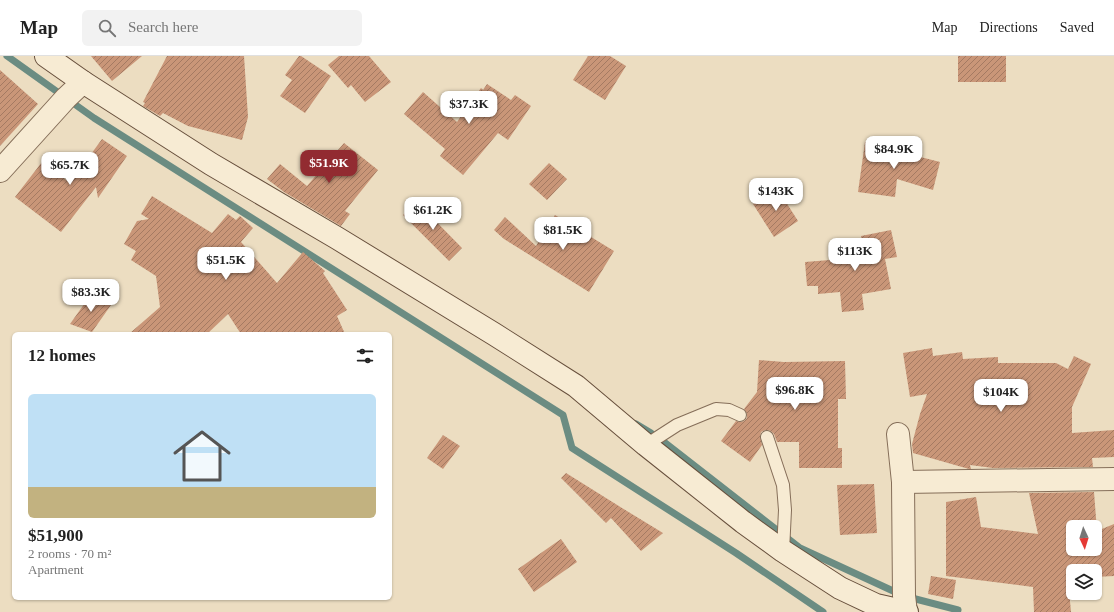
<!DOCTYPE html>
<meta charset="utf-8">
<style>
:root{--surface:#fff;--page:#f2f2f2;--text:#222;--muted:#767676;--line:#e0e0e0;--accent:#922b31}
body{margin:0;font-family:"Times New Roman",serif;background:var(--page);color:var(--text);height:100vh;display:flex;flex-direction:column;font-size:15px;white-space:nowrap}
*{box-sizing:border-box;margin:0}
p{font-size:13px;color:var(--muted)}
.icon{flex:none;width:22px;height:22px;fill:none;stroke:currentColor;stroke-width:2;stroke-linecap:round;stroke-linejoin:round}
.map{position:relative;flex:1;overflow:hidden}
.drawer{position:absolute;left:12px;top:276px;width:380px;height:268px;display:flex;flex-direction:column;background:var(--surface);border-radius:6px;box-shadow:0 1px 3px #0004}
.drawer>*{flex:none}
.needle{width:26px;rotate:176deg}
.tools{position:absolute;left:1066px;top:464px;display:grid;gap:8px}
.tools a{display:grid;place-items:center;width:36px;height:36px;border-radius:6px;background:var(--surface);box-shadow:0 1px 3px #0004;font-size:20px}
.price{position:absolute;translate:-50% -34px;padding:0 9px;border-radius:8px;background:#fff;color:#222;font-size:13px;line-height:26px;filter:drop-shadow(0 1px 2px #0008)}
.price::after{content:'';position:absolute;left:50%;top:24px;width:12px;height:9px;margin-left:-6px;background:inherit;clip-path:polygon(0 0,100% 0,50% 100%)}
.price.selected{background:var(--accent);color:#fff}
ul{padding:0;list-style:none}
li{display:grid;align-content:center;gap:8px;height:212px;padding:0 16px}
li span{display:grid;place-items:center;height:124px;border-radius:6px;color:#555}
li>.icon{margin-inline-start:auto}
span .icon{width:72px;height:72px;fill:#fffc;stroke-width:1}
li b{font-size:17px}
h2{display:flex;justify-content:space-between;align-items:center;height:48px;padding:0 16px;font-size:17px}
header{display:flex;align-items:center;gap:24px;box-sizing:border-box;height:56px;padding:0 20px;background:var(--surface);border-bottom:1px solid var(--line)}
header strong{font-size:19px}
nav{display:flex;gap:22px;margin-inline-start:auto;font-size:14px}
.search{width:280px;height:36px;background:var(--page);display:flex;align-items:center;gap:10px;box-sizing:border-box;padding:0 14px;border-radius:6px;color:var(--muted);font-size:15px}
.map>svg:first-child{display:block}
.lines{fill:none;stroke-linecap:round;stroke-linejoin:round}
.stream{stroke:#6b8c82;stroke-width:7}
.building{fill:url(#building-hatch);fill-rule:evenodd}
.service-casing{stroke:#856e59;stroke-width:14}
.minor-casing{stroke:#856e59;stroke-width:24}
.secondary-casing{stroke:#674f3c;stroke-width:24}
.service{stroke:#f7ebd3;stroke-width:12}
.minor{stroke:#f7ebd3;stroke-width:22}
.secondary{stroke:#f7ebd3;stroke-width:22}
</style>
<header>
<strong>Map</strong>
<div class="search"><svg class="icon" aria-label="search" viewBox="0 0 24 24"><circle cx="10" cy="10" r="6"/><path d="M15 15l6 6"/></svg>Search here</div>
<nav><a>Map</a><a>Directions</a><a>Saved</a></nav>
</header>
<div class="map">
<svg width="1114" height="556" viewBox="0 0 1114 556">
<defs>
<pattern id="building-hatch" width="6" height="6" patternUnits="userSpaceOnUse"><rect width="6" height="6" fill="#c99678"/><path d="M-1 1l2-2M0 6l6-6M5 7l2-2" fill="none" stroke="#a47a62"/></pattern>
</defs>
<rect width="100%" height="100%" fill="#ecddc1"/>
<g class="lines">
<g class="stream">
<polyline points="7,0 94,62 563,359 572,392 736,497 823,556"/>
<polyline points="636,368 651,377"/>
<polyline points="664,386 800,492 904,540 958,554"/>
</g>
</g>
<g class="building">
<polygon points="91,0 142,0 112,25"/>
<polygon points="167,0 244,0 248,61 242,84 188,70 163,57 160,60 143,50 145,47 143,46"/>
<polygon points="299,0 301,0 331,20 305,57 280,40 292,24 285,19"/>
<polygon points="339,0 369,0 391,26 365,46 351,29 348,32 328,9"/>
<polygon points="588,0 610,0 626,10 605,44 573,24"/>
<rect x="958" y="0" width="48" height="26"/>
<polygon points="0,14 38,48 0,90"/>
<polygon points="487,28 511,44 515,39 531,50 508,84 498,77 463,119 440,100 445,93 404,58 423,36 457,66 481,32 483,34"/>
<polygon points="102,83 127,100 98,142 96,131 61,176 15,141 42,106 70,127"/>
<polygon points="865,86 901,91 901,96 940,106 933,134 897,123 895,141 858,136"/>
<polygon points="344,87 378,114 345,155 350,158 341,170 284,136 267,123 280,108 307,130"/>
<polygon points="549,107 567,123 547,144 529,128"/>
<polygon points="777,132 798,165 774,181 753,148"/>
<polygon points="152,140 212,177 228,158 236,164 240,160 253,172 241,186 277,227 303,196 325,215 323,217 347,254 337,260 345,278 241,278 228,258 207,278 129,278 160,251 156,220 131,204 136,195 124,188 137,165 149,163 141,158"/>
<polygon points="417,146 462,192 449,205 403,159"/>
<polygon points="555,159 614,195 589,236 504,183 494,174 505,161 536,190"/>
<polygon points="891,174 897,201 885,203 891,233 862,238 864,254 842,256 840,236 818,238 818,230 807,230 805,206 855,202 854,195 863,193 861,180"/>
<polygon points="92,237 111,249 92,276 70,268"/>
<polygon points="932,292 933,300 962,296 963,303 998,301 998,307 1056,307 1068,313 1074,300 1091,308 1072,351 1072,377 1114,374 1114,401 1092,402 1093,411 993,412 970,409 971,413 969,413 913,397 912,388 920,358 927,338 910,341 903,297"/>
<polygon points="759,304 784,306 845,305 846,343 838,343 838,392 842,392 842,412 799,412 799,386 777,386 774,378 772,376 769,374 765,374 761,376 760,380 762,389 750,406 721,385 736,365 741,366 744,365 747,362 747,358 744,353 757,336"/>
<polygon points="443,379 460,390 443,413 427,402"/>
<polygon points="566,417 622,452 663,477 641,495 611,462 606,467 561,422"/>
<polygon points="874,428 877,477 840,479 837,429"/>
<path d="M1094,436L1097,475L1114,468V520L1095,521V515H1073V523H1068L1071,556H1034L1033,531L946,520V446L976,441L981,471L1038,478L1029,437ZM1073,471H1095V493H1073Z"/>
<polygon points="561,483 577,506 534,536 518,513"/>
<polygon points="931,520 956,524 953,543 928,538"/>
</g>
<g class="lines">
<g class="service-casing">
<g id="service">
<polyline points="767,381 783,429 785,454 783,495"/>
<polyline points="646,389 677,369 716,353 729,354 740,359"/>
</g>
</g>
<g class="minor-casing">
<g id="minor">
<polyline points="0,115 66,42 83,26"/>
<polyline points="898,378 903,426 904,540 906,556"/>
<polyline points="903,426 1114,423"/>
</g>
</g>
<g class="secondary-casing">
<polyline id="secondary" points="46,0 83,26 211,108 337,182 494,278 576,330 646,389 743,466 783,495 840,532 876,549 907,556"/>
</g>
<use href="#service" class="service"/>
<use href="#minor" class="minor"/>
<use href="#secondary" class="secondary"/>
</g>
</svg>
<div class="tools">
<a><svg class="needle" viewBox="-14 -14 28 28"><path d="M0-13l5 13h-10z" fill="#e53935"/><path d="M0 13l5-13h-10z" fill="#767676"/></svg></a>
<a><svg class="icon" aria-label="layers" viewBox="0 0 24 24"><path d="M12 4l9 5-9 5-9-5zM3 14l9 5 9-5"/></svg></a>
</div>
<b class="price" style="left:469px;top:69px">$37.3K</b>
<b class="price" style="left:894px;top:114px">$84.9K</b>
<b class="price selected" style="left:329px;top:128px">$51.9K</b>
<b class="price" style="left:70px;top:130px">$65.7K</b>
<b class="price" style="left:776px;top:156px">$143K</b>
<b class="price" style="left:433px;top:175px">$61.2K</b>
<b class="price" style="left:563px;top:195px">$81.5K</b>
<b class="price" style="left:855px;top:216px">$113K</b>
<b class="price" style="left:226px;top:225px">$51.5K</b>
<b class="price" style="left:91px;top:257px">$83.3K</b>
<b class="price" style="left:795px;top:355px">$96.8K</b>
<b class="price" style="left:1001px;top:357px">$104K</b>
<section class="drawer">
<h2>12 homes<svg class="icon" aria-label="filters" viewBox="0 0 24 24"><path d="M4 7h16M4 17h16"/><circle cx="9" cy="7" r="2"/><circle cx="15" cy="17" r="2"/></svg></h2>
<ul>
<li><span style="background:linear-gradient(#bfe0f5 75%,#c2b280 0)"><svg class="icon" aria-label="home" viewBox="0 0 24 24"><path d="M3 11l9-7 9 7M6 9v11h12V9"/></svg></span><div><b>$51,900</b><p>2 rooms · 70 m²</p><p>Apartment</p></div></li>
</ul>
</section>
</div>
